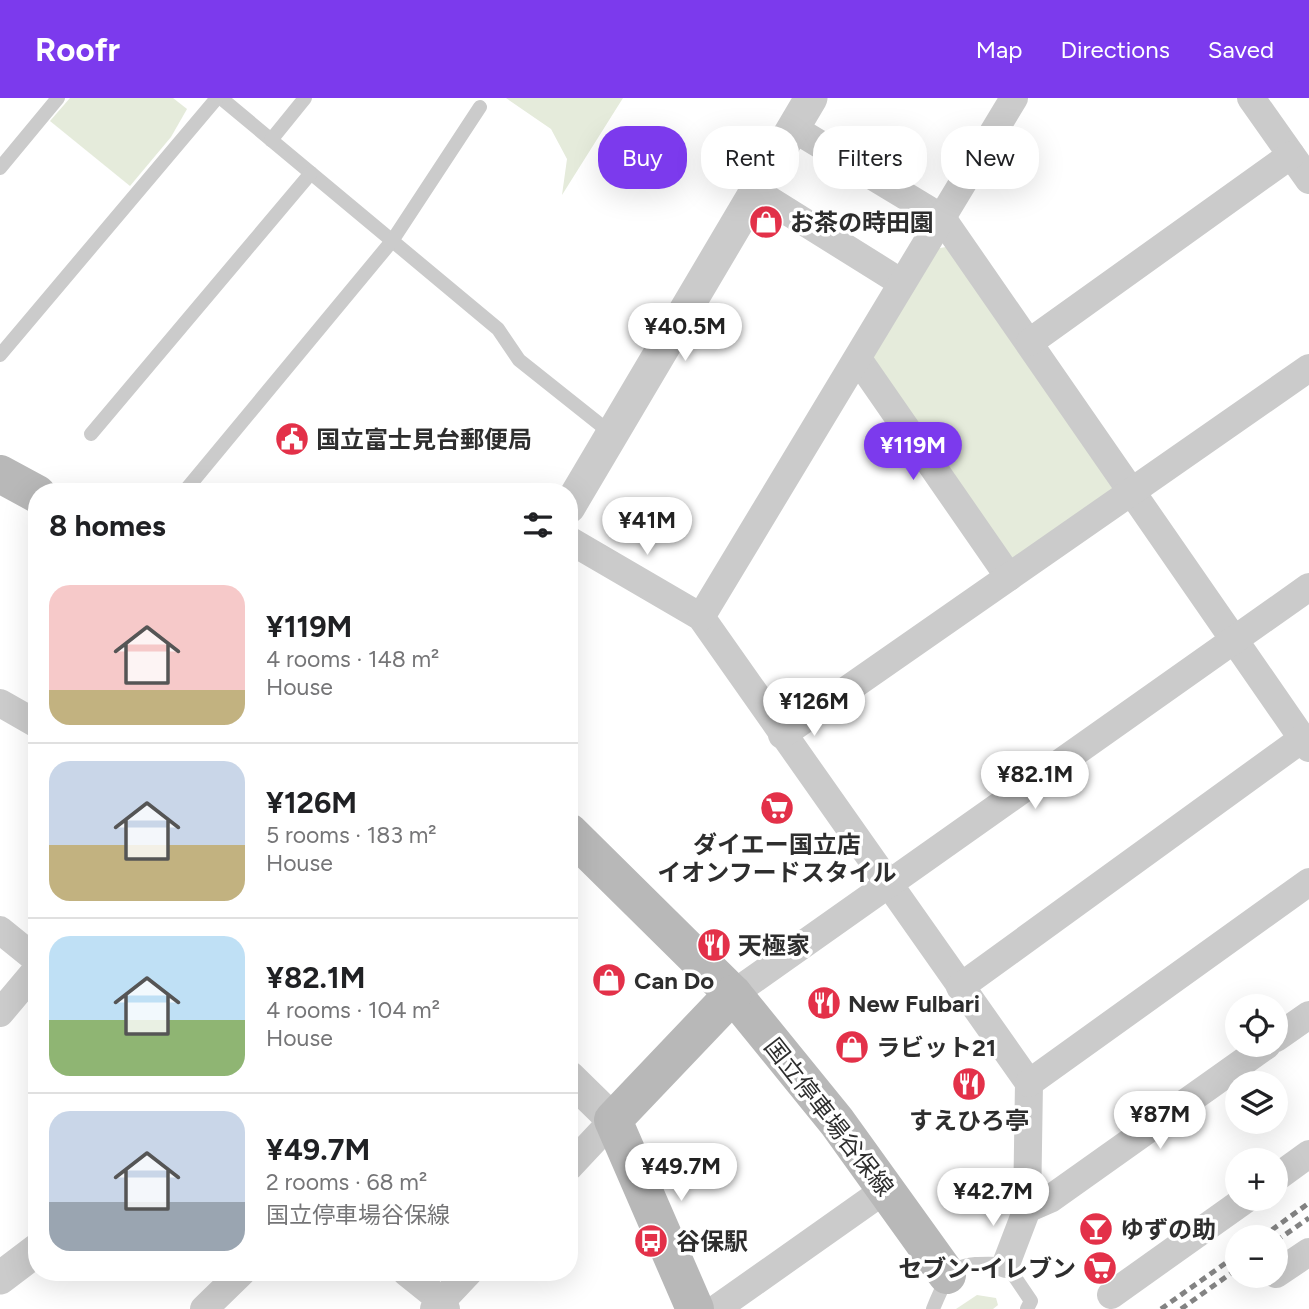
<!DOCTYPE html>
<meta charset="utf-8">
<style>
:root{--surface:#fff;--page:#f2f2f2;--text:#202124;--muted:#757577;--line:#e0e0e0;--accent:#7c3aed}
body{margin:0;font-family:Figtree,"Noto Sans JP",sans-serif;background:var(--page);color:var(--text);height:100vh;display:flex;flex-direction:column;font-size:26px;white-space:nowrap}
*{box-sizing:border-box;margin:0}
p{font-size:23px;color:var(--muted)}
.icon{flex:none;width:38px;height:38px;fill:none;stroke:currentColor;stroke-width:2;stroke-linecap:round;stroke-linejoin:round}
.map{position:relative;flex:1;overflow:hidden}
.sheet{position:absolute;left:28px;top:385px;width:550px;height:798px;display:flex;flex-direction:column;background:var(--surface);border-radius:28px;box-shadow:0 7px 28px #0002}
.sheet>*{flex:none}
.hud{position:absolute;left:598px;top:28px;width:606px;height:63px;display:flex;gap:14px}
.controls{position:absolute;left:1225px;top:896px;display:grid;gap:14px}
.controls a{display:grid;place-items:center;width:63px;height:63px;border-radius:50%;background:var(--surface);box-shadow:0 7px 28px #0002;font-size:35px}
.price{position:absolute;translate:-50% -60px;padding:0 16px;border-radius:24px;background:#fff;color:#222;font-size:23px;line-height:46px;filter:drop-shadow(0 2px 4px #0008)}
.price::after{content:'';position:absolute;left:50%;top:42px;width:21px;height:16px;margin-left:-10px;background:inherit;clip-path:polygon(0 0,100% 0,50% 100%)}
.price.current{background:var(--accent);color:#fff}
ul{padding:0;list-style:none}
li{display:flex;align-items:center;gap:21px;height:175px;padding:0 21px}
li+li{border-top:2px solid var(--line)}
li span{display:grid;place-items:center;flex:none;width:196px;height:140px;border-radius:21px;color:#555}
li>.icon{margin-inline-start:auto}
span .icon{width:84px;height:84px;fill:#fffc;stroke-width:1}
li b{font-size:30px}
h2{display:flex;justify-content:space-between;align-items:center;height:84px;padding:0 21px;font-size:30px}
.tag{padding:0 24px;border-radius:28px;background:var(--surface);box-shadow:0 7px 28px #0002;font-size:24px;line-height:63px}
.tag.current{background:var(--accent);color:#fff}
header{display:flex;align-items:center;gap:42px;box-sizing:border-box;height:98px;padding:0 35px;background:var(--accent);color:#fff}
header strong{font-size:33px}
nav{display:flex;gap:38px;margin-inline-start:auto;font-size:24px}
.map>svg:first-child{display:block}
.green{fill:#e5ebdb}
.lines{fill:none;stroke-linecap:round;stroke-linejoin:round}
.service{stroke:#cbcbcb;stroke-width:14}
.minor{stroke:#cbcbcb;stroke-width:28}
.tertiary{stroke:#cbcbcb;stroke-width:33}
.secondary{stroke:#b8b8b8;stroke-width:38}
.rail{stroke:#838383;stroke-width:5;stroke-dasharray:7 5;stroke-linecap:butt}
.labels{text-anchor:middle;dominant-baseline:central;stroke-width:7;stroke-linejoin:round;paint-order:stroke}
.poi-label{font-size:24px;font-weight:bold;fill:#2e2e2e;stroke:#fff;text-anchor:start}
.street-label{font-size:24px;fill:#2e2e2e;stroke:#fff}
</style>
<header>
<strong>Roofr</strong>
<nav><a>Map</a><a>Directions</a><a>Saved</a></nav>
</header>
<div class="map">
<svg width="1309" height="1211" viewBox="0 0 1309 1211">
<rect width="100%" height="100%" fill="#fff"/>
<g class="green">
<polygon points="70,0 173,0 187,11 171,39 130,88 50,23"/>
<polygon points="506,0 623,0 562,97 567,61 551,31"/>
<polygon points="946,149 1117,394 1003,468 869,260 934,151"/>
<polygon points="977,1197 996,1200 998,1207 993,1211 956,1211"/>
</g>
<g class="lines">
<g class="service">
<polyline points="221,0 498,231 519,262 612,336"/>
<polyline points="271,42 305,0"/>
<polyline points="0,70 58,0"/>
<polyline points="0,257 217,0"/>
<polyline points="91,336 311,75"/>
<polyline points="184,394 392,143 480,9"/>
<path d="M933,1211C952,1164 957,1165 1006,1166L1031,1203L1027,1211"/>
</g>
<g class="minor">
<polyline points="1251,0 1309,82"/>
<polyline points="793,30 942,120 1309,650"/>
<polyline points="755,93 902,185"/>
<polyline points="1030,244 1291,57"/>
<polyline points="858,261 1009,479"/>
<polyline points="569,442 701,519 1029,985 1027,1111 1006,1166"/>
<polyline points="701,519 1014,0"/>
<polyline points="0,605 37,626"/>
<polyline points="782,637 1309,270"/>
<polyline points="0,832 37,862"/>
<polyline points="960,889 1302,641"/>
<polyline points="733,896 1309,489"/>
<polyline points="0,915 37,871"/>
<polyline points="1276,940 1309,917"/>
<polyline points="1029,985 1309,784"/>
<polyline points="569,1069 613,1022"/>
<polyline points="1276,1080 1309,1056"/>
<polyline points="1027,1111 1050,1101 1267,947"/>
<polyline points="406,1174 442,1203 446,1211"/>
<polyline points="1276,1176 1309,1154"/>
<polyline points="1111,1197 1246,1101"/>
<polyline points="204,1211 242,1174"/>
<polyline points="434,1211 469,1174"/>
<polyline points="716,1211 886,1091"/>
</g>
<g class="tertiary">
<polyline points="569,409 811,0"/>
<polyline points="569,979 613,1022"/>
<polyline points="0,1180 37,1152"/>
</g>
<g class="secondary">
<polyline points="0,376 37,396"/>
<polyline points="569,734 733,896 837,1024 947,1177"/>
<polyline points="695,1211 613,1022 733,896"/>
</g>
<g class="rail">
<polyline points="1262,1139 1309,1105"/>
<polyline points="1276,1143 1309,1120"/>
<polyline points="1161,1211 1237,1157"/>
<polyline points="1181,1211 1237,1171"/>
</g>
</g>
<defs>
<g id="shop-disc" transform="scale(1.75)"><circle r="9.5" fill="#e33149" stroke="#fff"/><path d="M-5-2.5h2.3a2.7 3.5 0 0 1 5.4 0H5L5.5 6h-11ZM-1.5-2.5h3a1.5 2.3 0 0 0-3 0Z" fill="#fff"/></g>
<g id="civic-disc" transform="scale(1.75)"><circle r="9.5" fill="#e33149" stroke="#fff"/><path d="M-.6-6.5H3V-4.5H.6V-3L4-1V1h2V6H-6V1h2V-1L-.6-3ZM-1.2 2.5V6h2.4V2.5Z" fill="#fff"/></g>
<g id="supermarket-disc" transform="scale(1.75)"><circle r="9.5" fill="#e33149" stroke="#fff"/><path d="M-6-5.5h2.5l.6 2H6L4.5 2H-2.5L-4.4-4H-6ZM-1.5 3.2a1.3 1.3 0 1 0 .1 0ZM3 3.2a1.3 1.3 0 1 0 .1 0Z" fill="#fff"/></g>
<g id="restaurant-disc" transform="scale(1.75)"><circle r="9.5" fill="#e33149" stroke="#fff"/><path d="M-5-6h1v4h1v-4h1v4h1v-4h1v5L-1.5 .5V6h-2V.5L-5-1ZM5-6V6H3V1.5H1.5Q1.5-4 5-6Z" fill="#fff"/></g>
<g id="bar-disc" transform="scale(1.75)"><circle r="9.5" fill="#e33149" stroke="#fff"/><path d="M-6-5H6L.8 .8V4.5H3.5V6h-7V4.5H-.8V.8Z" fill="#fff"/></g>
<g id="bus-disc" transform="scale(1.75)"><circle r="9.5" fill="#e33149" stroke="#fff"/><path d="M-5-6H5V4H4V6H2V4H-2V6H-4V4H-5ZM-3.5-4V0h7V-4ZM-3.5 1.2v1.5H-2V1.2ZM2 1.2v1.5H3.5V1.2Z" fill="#fff"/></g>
</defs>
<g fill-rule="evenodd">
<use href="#shop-disc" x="766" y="124"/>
<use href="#civic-disc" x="292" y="341"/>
<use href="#supermarket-disc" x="777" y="710"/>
<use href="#restaurant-disc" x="714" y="847"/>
<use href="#shop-disc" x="609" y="882"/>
<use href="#restaurant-disc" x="824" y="905"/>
<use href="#shop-disc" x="852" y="949"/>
<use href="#restaurant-disc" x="969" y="986"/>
<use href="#bar-disc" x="1096" y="1131"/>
<use href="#bus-disc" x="651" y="1143"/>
<use href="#supermarket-disc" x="1100" y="1170"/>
</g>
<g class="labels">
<g class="poi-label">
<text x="790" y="124">お茶の時田園</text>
<text x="316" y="341">国立富士見台郵便局</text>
<text x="777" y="746" text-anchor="middle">ダイエー国立店<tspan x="777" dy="28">イオンフードスタイル</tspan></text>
<text x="738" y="847">天極家</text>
<text x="634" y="882">Can Do</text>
<text x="848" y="905">New Fulbari</text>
<text x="876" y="949">ラビット21</text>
<text x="969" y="1022" text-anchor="middle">すえひろ亭</text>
<text x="1120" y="1131">ゆずの助</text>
<text x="676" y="1143">谷保駅</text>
<text x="1076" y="1170" text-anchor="end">セブン-イレブン</text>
</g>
<g class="street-label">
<text transform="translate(829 1019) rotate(52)">国立停車場谷保線</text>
</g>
</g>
</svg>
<div class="controls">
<a><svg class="icon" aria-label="locate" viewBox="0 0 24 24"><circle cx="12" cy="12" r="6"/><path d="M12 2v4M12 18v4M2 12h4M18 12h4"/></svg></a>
<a><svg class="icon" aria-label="layers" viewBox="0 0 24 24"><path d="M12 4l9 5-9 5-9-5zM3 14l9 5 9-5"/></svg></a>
<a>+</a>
<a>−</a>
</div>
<b class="price" style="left:685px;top:265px">¥40.5M</b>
<b class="price current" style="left:913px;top:384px">¥119M</b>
<b class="price" style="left:647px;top:459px">¥41M</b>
<b class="price" style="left:814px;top:640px">¥126M</b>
<b class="price" style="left:1035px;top:713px">¥82.1M</b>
<b class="price" style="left:1160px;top:1053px">¥87M</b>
<b class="price" style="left:681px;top:1105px">¥49.7M</b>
<b class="price" style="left:993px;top:1130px">¥42.7M</b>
<div class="hud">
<a class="tag current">Buy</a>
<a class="tag">Rent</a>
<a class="tag">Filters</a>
<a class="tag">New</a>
</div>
<section class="sheet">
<h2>8 homes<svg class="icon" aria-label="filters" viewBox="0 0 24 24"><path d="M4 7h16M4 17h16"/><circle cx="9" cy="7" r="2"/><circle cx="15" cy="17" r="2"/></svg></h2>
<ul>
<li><span style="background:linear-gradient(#f6c9c9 75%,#c2b280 0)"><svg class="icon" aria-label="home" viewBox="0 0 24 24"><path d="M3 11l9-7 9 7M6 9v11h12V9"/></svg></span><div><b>¥119M</b><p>4 rooms · 148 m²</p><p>House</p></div></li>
<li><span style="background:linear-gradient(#c9d6e8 60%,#c2b280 0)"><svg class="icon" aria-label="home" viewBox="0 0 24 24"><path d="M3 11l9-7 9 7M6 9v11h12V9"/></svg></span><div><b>¥126M</b><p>5 rooms · 183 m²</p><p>House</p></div></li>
<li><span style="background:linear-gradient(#bfe0f5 60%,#8fb573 0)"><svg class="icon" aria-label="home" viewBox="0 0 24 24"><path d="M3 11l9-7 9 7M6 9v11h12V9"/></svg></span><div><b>¥82.1M</b><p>4 rooms · 104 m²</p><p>House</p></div></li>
<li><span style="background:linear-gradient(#c9d6e8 65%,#9aa5b1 0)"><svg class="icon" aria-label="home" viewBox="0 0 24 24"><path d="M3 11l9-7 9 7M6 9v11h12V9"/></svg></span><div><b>¥49.7M</b><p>2 rooms · 68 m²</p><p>国立停車場谷保線</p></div></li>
</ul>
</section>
</div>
